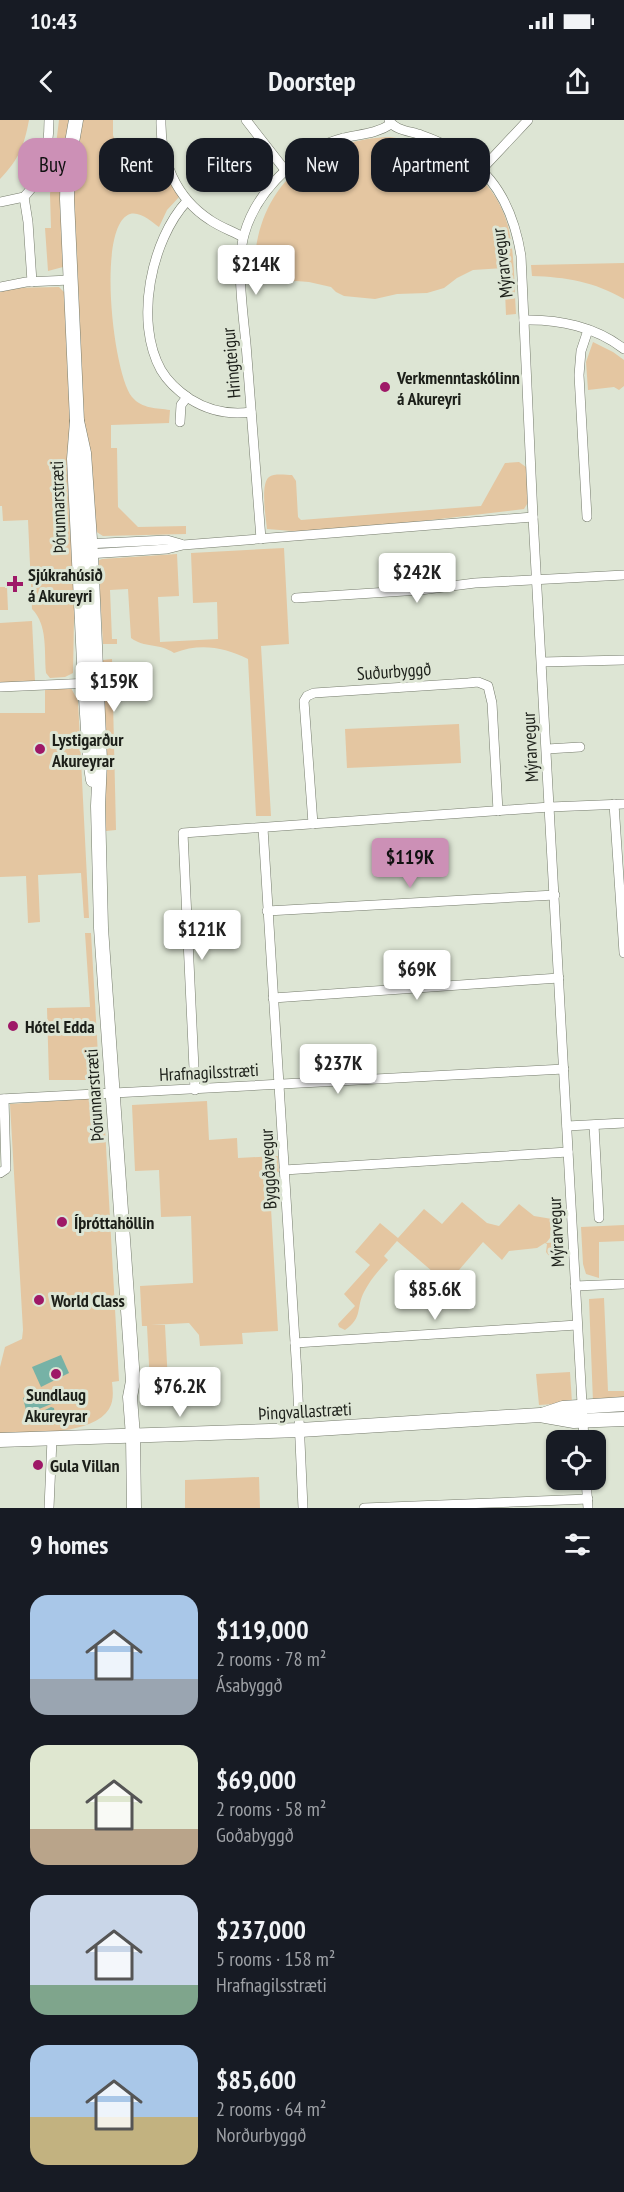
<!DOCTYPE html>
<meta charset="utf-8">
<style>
:root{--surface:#171b24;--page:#20242c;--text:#f1f3f6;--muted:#9ea1a6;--accent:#cc90b6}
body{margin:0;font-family:"PT Sans Narrow",sans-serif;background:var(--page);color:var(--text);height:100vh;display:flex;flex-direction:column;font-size:22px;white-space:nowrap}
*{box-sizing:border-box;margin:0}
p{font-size:20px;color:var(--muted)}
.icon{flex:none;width:33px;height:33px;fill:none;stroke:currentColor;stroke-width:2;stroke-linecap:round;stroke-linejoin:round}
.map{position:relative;height:1388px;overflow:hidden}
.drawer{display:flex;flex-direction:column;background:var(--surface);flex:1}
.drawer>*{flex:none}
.top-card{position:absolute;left:18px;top:18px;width:588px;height:54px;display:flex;gap:12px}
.fabs{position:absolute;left:546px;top:1310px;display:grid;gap:12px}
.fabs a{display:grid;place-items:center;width:60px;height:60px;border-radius:12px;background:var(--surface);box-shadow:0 2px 4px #0004;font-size:30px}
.price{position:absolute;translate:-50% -51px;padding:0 14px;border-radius:6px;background:#fff;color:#222;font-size:20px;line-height:39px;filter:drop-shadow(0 2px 3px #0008)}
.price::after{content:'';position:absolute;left:50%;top:36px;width:18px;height:14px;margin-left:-9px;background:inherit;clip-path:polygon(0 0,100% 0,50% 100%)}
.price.selected{background:var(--accent);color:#111}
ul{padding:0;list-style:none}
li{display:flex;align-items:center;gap:18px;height:150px;padding:0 30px}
li span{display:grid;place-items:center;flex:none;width:168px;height:120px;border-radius:18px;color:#555}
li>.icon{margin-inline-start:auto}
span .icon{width:72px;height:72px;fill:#fffc;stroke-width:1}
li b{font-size:26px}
h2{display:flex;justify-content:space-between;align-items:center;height:72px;padding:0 30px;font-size:26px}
.chip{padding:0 21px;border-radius:18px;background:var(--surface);box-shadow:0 2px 4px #0004;font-size:21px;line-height:54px}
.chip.selected{background:var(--accent);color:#111}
.status{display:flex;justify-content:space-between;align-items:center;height:42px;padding:0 30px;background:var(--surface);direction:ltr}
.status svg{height:16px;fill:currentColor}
header{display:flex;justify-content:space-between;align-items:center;height:78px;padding:0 30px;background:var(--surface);font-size:27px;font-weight:700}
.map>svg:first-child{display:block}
.green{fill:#e4c6a1}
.water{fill:#76b2a6}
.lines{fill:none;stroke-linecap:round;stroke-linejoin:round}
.street-casing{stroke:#757b6c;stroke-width:10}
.secondary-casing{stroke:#757b6c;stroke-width:15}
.street{stroke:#fff;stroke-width:9}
.secondary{stroke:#fff;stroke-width:14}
.poi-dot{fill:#9e1867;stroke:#dde5d4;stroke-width:2}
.labels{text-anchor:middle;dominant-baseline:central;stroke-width:6;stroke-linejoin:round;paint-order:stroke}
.street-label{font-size:18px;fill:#1c1f19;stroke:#dde5d4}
.poi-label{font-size:18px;font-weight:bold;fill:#1c1f19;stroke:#dde5d4;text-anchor:start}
</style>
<div class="status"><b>10:43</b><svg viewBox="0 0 49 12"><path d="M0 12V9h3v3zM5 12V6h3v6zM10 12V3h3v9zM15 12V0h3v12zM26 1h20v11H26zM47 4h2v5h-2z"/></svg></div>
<header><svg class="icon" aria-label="back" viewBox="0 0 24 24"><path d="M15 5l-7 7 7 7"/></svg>Doorstep<svg class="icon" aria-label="share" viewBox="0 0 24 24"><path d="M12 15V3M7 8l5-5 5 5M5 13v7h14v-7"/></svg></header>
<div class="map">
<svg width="624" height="1388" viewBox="0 0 624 1388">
<rect width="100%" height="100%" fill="#dde5d4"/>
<g class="green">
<path d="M0,0H29C24,26 19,39 0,59Z"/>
<polygon points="59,0 70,0 62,68 63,147 48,151 45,108 51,108 50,74"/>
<path d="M79,0H113V15L123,48L130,50L161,40L168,59L180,76L167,90L159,107C152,102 140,91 130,94C96,105 113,254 132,277C142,289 157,288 170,290L169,303L111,305V328H117L118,387L138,407L186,406V414L103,416L95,411L83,296L72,50Z"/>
<path d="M390,17C442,24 494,52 508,106C515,134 514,165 516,194L506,195L504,148L473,150L457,158L444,168L427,173L397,174L375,179L344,176L336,172L331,167L309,162L296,161L255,164C249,77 304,20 390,17Z"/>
<path d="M624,143V179C595,162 566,157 532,156L531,145Z"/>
<path d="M59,167L64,172L65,182L72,287L77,498L74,499L73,553L65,557L50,558L46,553C44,531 48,505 32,489L28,400L3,401L2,386H0V171L8,168Z"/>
<polygon points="593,222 613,232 624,240 624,266 619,270 614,267 588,270 586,242"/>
<path d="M519,342L526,347L529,381L524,389L346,410L292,411L267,409C266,398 260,364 269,357C274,353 286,355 292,355L296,361L298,397L301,400L481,386L505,343Z"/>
<path d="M284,428L289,524L261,526L271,696H256L248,539C223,527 200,523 174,533C160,523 144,528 131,518L128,469L110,470L112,519H117V524H103L101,490L100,477L95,467V442L102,439L177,434L179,476L158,477L160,522L218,519L217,482L193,483L191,433Z"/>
<polygon points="0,467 7,467 8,490 0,490"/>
<polygon points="32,501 35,562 0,563 0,503"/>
<polygon points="112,539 116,710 106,711 103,540"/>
<polygon points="45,568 71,568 78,581 89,798 84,798 81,753 38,755 40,802 28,803 26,756 0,757 0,593 45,593"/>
<polygon points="459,604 461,643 347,648 345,609"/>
<polygon points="85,813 91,813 99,952 93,960 49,960 47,888 90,887"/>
<path d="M95,978L104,990L119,1261L112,1262C113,1271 114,1281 109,1289C93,1315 34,1312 7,1315L0,1313V1247L5,1227L22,1219L23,1210L10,984Z"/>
<polygon points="207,981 209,1020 237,1018 238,1038 278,1036 279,1052 269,1053 278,1211 242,1213 243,1224 200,1226 199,1215 189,1203 151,1205 165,1205 168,1263 150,1264 147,1206 142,1206 140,1166 193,1163 191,1096 161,1097 159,1050 135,1051 132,985"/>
<path d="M462,1082L487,1103L499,1106L519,1084L534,1096L552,1099L550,1118L546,1123L560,1122L562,1125L557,1136H549L546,1132L547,1124L545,1123L537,1128L509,1131L502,1140L483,1122L447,1164L397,1121L384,1136L388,1140C379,1150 370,1160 364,1172C356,1187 363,1198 345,1210L339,1207L338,1204L355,1186L344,1174L370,1145L355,1132L380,1103L398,1118L424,1089L442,1104Z"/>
<polygon points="624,1105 624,1121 599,1122 599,1158 586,1154 583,1144 581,1107"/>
<polygon points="604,1178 608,1271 624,1271 624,1281 593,1282 589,1179"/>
<polygon points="570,1252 572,1283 539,1285 536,1254"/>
<polygon points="259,1357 260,1388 185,1388 185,1360"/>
</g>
<g class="water">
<polygon points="61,1235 69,1253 41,1267 32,1247"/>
<polygon points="51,1270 56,1282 27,1294 23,1278 25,1277 27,1280"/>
<polygon points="51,1287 54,1288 55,1296 43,1302 39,1293"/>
</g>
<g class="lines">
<g class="street-casing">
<g id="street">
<path d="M161,0C160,40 176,78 210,100C220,107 232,111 243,117"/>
<polyline points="246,0 285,50"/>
<path d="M389,0C395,11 411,11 421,15C482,36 511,73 521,136L533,397L584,1320"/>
<polyline points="482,49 528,0"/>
<polyline points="24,77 28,102 32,162"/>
<path d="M187,81C151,120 134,202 161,250C168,262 178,271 190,279C209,291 229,295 251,292"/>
<path d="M0,82L24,77C44,57 49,27 49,0"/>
<polyline points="0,167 26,162 70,160"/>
<path d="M524,200C559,199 596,207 624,229"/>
<polyline points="180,302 181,285 187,277"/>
<polyline points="587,397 579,255 581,231 588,210"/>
<path d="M261,419C256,354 251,289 246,224C243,193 236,145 244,115C251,89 268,66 288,48C303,34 324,23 343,18C360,14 376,14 391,4"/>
<polyline points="85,424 167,420 181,424"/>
<polyline points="87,434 167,429 183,425 533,397"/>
<polyline points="296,478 420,470 475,463 624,455"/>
<polyline points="542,542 624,540"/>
<polyline points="0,567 91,563"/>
<polyline points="547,629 580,627"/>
<polyline points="614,684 624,833"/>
<polyline points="313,704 304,581 307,576 314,573 468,563 478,562 488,566 492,583 498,691"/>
<polyline points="263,708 297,1254 303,1388"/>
<polyline points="267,791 555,775"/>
<polyline points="273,878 559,858"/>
<polyline points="195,970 183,713 550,687 624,684"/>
<polyline points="0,979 564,949"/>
<polyline points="594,1005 599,1098"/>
<polyline points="567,1006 624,1003"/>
<polyline points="284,1050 568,1032"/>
<polyline points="0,1053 6,1049 4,979"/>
<polyline points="575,1166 624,1164"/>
<polyline points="295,1223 577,1205"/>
<polyline points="586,1359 588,1388"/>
<polyline points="49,1388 52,1319"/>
<polyline points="364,1388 588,1379"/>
</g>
</g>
<g class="secondary-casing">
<g id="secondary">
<polyline points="76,0 68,45 67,79 77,301 74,339 85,563 90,640 93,660"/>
<polyline points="77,301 84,333 91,434 100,641 98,686 101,808 133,1261 130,1277 133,1316 134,1388"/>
<polyline points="542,1295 563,1288 624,1284"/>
<polyline points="0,1320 300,1310 540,1295 574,1301 624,1299"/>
</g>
</g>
<use href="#street" class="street"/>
<use href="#secondary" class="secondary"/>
</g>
<g class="poi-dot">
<circle cx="385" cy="267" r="6"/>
<path d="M12 455h6v6h6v6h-6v6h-6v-6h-6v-6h6z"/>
<circle cx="40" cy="629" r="6"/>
<circle cx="13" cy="906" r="6"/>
<circle cx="62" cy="1102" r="6"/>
<circle cx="39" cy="1180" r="6"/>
<circle cx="56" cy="1254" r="6"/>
<circle cx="38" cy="1345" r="6"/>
</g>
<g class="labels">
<g class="street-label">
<text transform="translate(502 143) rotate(-97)">Mýrarvegur</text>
<text transform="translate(231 243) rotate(-95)">Hringteigur</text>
<text transform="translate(58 387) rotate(-92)">Þórunnarstræti</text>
<text transform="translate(394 551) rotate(-4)">Suðurbyggð</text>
<text transform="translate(530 627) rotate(-93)">Mýrarvegur</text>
<text transform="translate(209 952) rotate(-3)">Hrafnagilsstræti</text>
<text transform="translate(94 975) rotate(-94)">Þórunnarstræti</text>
<text transform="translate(268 1049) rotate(-93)">Byggðavegur</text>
<text transform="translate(556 1112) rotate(-93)">Mýrarvegur</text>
<text transform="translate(305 1291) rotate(-3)">Þingvallastræti</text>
</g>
<g class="poi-label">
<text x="397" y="257">Verkmenntaskólinn<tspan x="397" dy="21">á Akureyri</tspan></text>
<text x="28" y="454">Sjúkrahúsið<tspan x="28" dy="21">á Akureyri</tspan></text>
<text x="52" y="619">Lystigarður<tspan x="52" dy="21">Akureyrar</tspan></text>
<text x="25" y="906">Hótel Edda</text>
<text x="74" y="1102">Íþróttahöllin</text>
<text x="51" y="1180">World Class</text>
<text x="56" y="1274" text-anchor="middle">Sundlaug<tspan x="56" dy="21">Akureyrar</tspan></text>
<text x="50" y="1345">Gula Villan</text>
</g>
</g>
</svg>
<div class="fabs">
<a><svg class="icon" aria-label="locate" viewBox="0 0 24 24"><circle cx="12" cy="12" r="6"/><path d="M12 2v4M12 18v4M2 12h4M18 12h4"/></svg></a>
</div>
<b class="price" style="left:256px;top:176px">$214K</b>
<b class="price" style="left:417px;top:484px">$242K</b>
<b class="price" style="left:114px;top:593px">$159K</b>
<b class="price selected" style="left:410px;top:769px">$119K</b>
<b class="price" style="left:202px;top:841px">$121K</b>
<b class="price" style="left:417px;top:881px">$69K</b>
<b class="price" style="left:338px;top:975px">$237K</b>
<b class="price" style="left:435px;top:1201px">$85.6K</b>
<b class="price" style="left:180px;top:1298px">$76.2K</b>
<div class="top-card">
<a class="chip selected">Buy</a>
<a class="chip">Rent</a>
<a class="chip">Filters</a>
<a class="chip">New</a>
<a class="chip">Apartment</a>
</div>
</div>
<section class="drawer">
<h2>9 homes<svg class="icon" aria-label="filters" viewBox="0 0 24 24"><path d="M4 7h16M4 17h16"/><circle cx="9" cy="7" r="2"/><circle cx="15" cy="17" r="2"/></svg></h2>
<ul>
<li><span style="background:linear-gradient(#a9c7e8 70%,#9aa5b1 0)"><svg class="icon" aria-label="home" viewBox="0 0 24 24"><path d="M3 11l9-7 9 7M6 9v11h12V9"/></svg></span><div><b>$119,000</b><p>2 rooms · 78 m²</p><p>Ásabyggð</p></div></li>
<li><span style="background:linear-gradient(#dfe7d0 70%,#b9a48a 0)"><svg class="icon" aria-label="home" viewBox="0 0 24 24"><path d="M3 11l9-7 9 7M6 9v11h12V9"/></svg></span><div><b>$69,000</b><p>2 rooms · 58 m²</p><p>Goðabyggð</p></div></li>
<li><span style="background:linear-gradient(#c9d6e8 75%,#7fa58c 0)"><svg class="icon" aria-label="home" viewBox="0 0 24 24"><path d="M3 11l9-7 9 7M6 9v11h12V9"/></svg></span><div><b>$237,000</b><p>5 rooms · 158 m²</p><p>Hrafnagilsstræti</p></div></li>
<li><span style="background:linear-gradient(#a9c7e8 60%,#c2b280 0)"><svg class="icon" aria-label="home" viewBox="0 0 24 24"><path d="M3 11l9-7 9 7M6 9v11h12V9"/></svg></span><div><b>$85,600</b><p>2 rooms · 64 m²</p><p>Norðurbyggð</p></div></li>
</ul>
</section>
